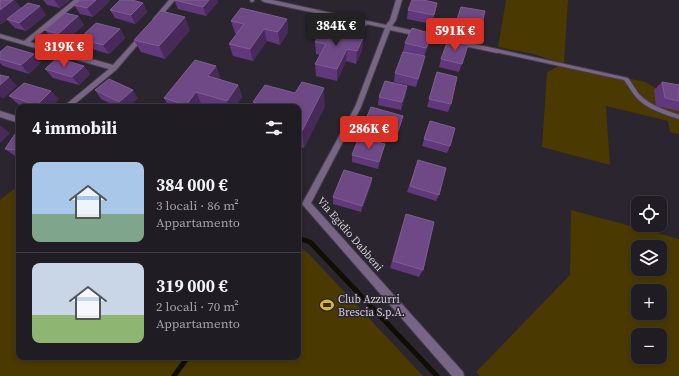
<!DOCTYPE html>
<html lang="it">
<meta charset="utf-8">
<style>
:root{--surface:#201c23;--page:#2d2930;--text:#f1f3f6;--muted:#a2a1a6;--line:#3d3a41;--accent:#d93025}
body{margin:0;font-family:"Source Serif 4",serif;background:var(--page);color:var(--text);height:100vh;display:flex;flex-direction:column;font-size:15px;white-space:nowrap}
*{box-sizing:border-box;margin:0}
p{font-size:13px;color:var(--muted)}
.icon{flex:none;width:22px;height:22px;fill:none;stroke:currentColor;stroke-width:2;stroke-linecap:round;stroke-linejoin:round}
.map{position:relative;flex:1;overflow:hidden}
.sheet{position:absolute;left:16px;top:104px;width:285px;height:256px;display:flex;flex-direction:column;background:var(--surface);border-radius:8px;box-shadow:0 2px 6px #0003,0 0 0 1px var(--line)}
.sheet>*{flex:none}
.controls{position:absolute;left:631px;top:196px;display:grid;gap:8px}
.controls a{display:grid;place-items:center;width:36px;height:36px;border-radius:8px;background:var(--surface);box-shadow:0 2px 6px #0003,0 0 0 1px var(--line);font-size:20px}
.price{position:absolute;translate:-50% -34px;padding:0 9px;border-radius:4px;background:var(--accent);color:#fff;font-size:13px;line-height:26px;filter:drop-shadow(0 1px 2px #0008)}
.price::after{content:'';position:absolute;left:50%;top:24px;width:12px;height:9px;margin-left:-6px;background:inherit;clip-path:polygon(0 0,100% 0,50% 100%)}
.price.selected{background:#222;color:#fff}
ul{padding:0;list-style:none}
li{display:flex;align-items:center;gap:12px;height:100px;padding:0 16px}
li+li{border-top:1px solid var(--line)}
li span{display:grid;place-items:center;flex:none;width:112px;height:80px;border-radius:8px;color:#555}
li>.icon{margin-inline-start:auto}
span .icon{width:48px;height:48px;fill:#fffc;stroke-width:1}
li b{font-size:17px}
h2{display:flex;justify-content:space-between;align-items:center;height:48px;padding:0 16px;font-size:17px}
.map>svg:first-child{display:block}
.green{fill:#4a3900;fill-rule:evenodd}
.lines{fill:none;stroke-linecap:round;stroke-linejoin:round}
.stream{stroke:#110d02;stroke-width:5}
.lane-casing{stroke:#45404a;stroke-width:2}
.street-casing{stroke:#45404a;stroke-width:2}
.lane{fill:#786586;fill-rule:evenodd}
.street{fill:#786586;fill-rule:evenodd}
.wall{fill:#62387c}
.shaded-wall{fill:#472a59}
.building{fill:#6f4985;stroke:#7e5e92}
.labels{text-anchor:middle;dominant-baseline:central;stroke-width:3;stroke-linejoin:round;paint-order:stroke}
.street-label{font-size:11px;fill:#d3cfd6;stroke:#2a252f}
.poi-label{font-size:11px;fill:#d3cfd6;stroke:#2a252f;text-anchor:start}
</style>
<div class="map">
<svg width="679" height="376" viewBox="0 0 679 376">
<rect width="100%" height="100%" fill="#2a252f"/>
<g class="green">
<polygon points="506,0 568,0 564,64 645,82 656,88 679,95 679,134 670,132 668,121 606,106 610,165 542,147 547,72 563,64 534,54 498,47"/>
<polygon points="19,185 19,357 298,357 298,246 308,253 423,376 0,376 0,200"/>
<path d="M571,210L679,239V376H480L476,372L570,275ZM638,247H660V269H638ZM638,291H660V313H638ZM638,335H660V357H638Z"/>
</g>
<g class="lines">
<g class="stream">
<polyline points="298,238 310,242 437,376"/>
<polyline points="174,376 188,357"/>
</g>
<g class="lane-casing">
<g id="lane">
<polygon points="250,0 254,0 254,1 252,2 251,2"/>
<polygon points="365,22 367,22 369,23 364,27 360,27 360,25"/>
<path d="M497,49L628,78C632,83 635,89 639,94C649,105 665,110 679,115V119C664,114 646,109 635,96C631,91 628,85 624,80L495,52V51Z"/>
</g>
</g>
<g class="street-casing">
<g id="street">
<polygon points="74,0 81,0 30,42 113,65 141,34 145,34 146,35 116,70 71,107 63,107 109,69 0,38 0,34 24,41"/>
<polygon points="169,0 175,0 157,21 153,21 153,19"/>
<polygon points="261,0 272,0 386,25 390,20 396,0 402,0 396,20 392,26 497,49 500,51 497,53 390,30 361,107 311,203 463,372 464,376 452,376 302,204 355,107 385,28 264,2"/>
<polygon points="0,111 19,117 19,123 0,117"/>
</g>
</g>
<use href="#lane" class="lane"/>
<use href="#street" class="street"/>
</g>
<g class="wall">
<polygon points="0,0 14,0 21,8 40,6 46,15 26,31 15,28 7,20 1,24 0,24"/>
<polygon points="43,0 70,0 60,8 47,5"/>
<polygon points="174,0 217,0 218,2 206,16 178,9"/>
<polygon points="110,1 93,17 80,14 74,5"/>
<polygon points="143,3 147,12 135,24 115,18 110,10"/>
<polygon points="437,3 432,24 407,19 408,10"/>
<polygon points="461,7 482,24 478,33 455,28"/>
<polygon points="78,16 84,25 64,42 52,39 45,30"/>
<polygon points="287,19 288,32 280,45 267,41 253,61 233,56 229,44 237,34 235,33 231,21"/>
<polygon points="120,29 125,38 109,54 85,47 79,39"/>
<polygon points="190,30 165,59 141,52 134,40"/>
<polygon points="363,38 362,50 356,64 346,61 337,81 316,76 315,64 320,55 316,54 315,42"/>
<polygon points="430,42 424,56 423,65 416,87 394,82 395,73 403,52 405,43"/>
<polygon points="468,45 459,72 439,67 441,59"/>
<polygon points="0,52 41,62 29,74 3,66 0,63"/>
<polygon points="84,66 90,74 79,85 53,78 45,69"/>
<polygon points="216,66 220,78 219,79 238,85 242,97 235,107 213,107 201,103 198,107 169,107 164,98"/>
<polygon points="437,72 451,104 448,112 427,107"/>
<polygon points="662,82 679,85 679,111 656,106 654,90"/>
<polygon points="95,90 138,98 128,107 118,107 101,99"/>
<polygon points="406,94 401,110 378,105 379,97"/>
<polygon points="9,96 59,99 51,107 26,107 18,104"/>
<polygon points="253,102 325,106 304,148 298,146 298,107 255,107"/>
<polygon points="430,121 450,146 447,153 422,146"/>
<polygon points="364,124 401,124 395,141 363,132"/>
<polygon points="19,134 19,157 15,156 5,149"/>
<polygon points="383,151 378,169 352,162 352,155"/>
<polygon points="418,160 439,195 436,201 407,192"/>
<polygon points="372,178 371,185 361,212 333,204 333,197"/>
<polygon points="406,214 423,270 419,277 390,268 403,223"/>
</g>
<g class="shaded-wall">
<polygon points="13,0 14,0 21,8 1,24 0,23 0,10"/>
<polygon points="54,0 70,0 60,8"/>
<polygon points="96,0 109,0 110,1 93,17 87,8"/>
<polygon points="209,0 217,0 218,2 206,16 203,7"/>
<polygon points="143,3 147,12 135,24 131,15"/>
<polygon points="40,6 46,15 26,31 19,23"/>
<polygon points="78,16 84,25 64,42 58,34"/>
<polygon points="185,17 190,30 165,59 159,46"/>
<polygon points="287,19 288,32 280,45 278,32"/>
<polygon points="120,29 125,38 109,54 103,45"/>
<polygon points="264,29 267,41 253,61 250,49"/>
<polygon points="432,34 430,42 424,57 426,48"/>
<polygon points="363,38 362,50 356,64 357,51"/>
<polygon points="347,49 346,61 337,81 337,69"/>
<polygon points="34,54 41,62 29,74 21,65"/>
<polygon points="425,56 423,65 416,87 418,79"/>
<polygon points="84,66 90,74 79,85 72,77"/>
<polygon points="216,66 220,78 212,88 208,76"/>
<polygon points="9,77 17,86 3,99 0,96 0,85"/>
<polygon points="238,85 242,97 235,107 229,107 227,101"/>
<polygon points="407,86 406,94 401,110 402,102"/>
<polygon points="324,88 325,106 304,148 302,131"/>
<polygon points="133,90 138,98 128,107 122,107 119,102"/>
<polygon points="51,91 59,99 51,107 39,107 37,105"/>
<polygon points="196,92 201,103 198,107 187,107 186,105"/>
<polygon points="403,116 401,124 395,141 397,134"/>
<polygon points="0,126 1,126 10,133 0,143"/>
<polygon points="385,144 383,151 378,169 379,162"/>
<polygon points="372,178 371,185 361,212 362,206"/>
</g>
<g class="building">
<polygon points="0,0 13,0 0,10"/>
<polygon points="80,0 96,0 87,8 74,5"/>
<polygon points="120,0 132,0 143,3 131,15 110,10"/>
<polygon points="174,0 209,0 203,7"/>
<polygon points="412,0 423,0 437,3 434,15 408,10"/>
<polygon points="28,3 40,6 19,23 7,19"/>
<polygon points="461,7 485,11 482,24 457,19"/>
<polygon points="241,8 287,19 278,32 264,29 250,49 229,44 244,24 231,21"/>
<polygon points="161,11 185,17 159,46 134,40"/>
<polygon points="65,13 78,16 58,34 45,30"/>
<polygon points="96,23 120,29 103,45 79,39"/>
<polygon points="412,28 432,34 426,48 405,43"/>
<polygon points="323,29 363,38 357,51 347,49 337,69 315,64 326,44 315,42"/>
<polygon points="448,40 468,45 462,64 441,59"/>
<polygon points="7,46 34,54 21,65 0,59 0,52"/>
<polygon points="403,52 425,56 418,79 395,73"/>
<polygon points="57,58 84,66 72,77 45,69"/>
<polygon points="195,60 216,66 208,76 238,85 227,101 196,92 186,105 164,98"/>
<polygon points="437,72 457,77 451,104 429,99"/>
<polygon points="0,75 9,77 0,85"/>
<polygon points="109,79 133,90 119,102 95,90"/>
<polygon points="385,81 407,86 402,102 379,97"/>
<polygon points="302,82 324,88 302,131 298,129 298,107 270,107 253,102 265,85 295,93"/>
<polygon points="662,82 679,85 679,101 665,98"/>
<polygon points="24,83 51,91 37,105 9,96"/>
<polygon points="71,104 76,107 68,107"/>
<polygon points="371,107 403,116 397,134 364,124"/>
<polygon points="430,121 455,128 450,146 424,139"/>
<polygon points="15,134 19,134 19,150 5,149"/>
<polygon points="359,137 385,144 379,162 352,155"/>
<polygon points="418,160 446,168 439,195 410,186"/>
<polygon points="344,170 372,178 362,206 333,197"/>
<polygon points="406,214 434,222 423,270 393,261"/>
</g>
<defs>
<g id="stadium-bare" transform="scale(1.08)"><path d="M0-5a6.5 5 0 1 0 0 10a6.5 5 0 1 0 0-10ZM-3.5-1.8h7v3.6h-7Z" fill="#dbb233" stroke="#2a252f" stroke-width="2.5" paint-order="stroke"/></g>
</defs>
<g fill-rule="evenodd">
<use href="#stadium-bare" x="327" y="305"/>
</g>
<g class="labels">
<g class="street-label">
<text transform="translate(350 234) rotate(49)">Via Egidio Dabbeni</text>
</g>
<g class="poi-label">
<text x="338" y="299">Club Azzurri<tspan x="338" dy="13">Brescia S.p.A.</tspan></text>
</g>
</g>
</svg>
<div class="controls">
<a><svg class="icon" aria-label="locate" viewBox="0 0 24 24"><circle cx="12" cy="12" r="6"/><path d="M12 2v4M12 18v4M2 12h4M18 12h4"/></svg></a>
<a><svg class="icon" aria-label="layers" viewBox="0 0 24 24"><path d="M12 4l9 5-9 5-9-5zM3 14l9 5 9-5"/></svg></a>
<a>+</a>
<a>−</a>
</div>
<b class="price selected" style="left:336px;top:47px">384K €</b>
<b class="price" style="left:455px;top:52px">591K €</b>
<b class="price" style="left:64px;top:68px">319K €</b>
<b class="price" style="left:369px;top:150px">286K €</b>
<section class="sheet">
<h2>4 immobili<svg class="icon" aria-label="filters" viewBox="0 0 24 24"><path d="M4 7h16M4 17h16"/><circle cx="9" cy="7" r="2"/><circle cx="15" cy="17" r="2"/></svg></h2>
<ul>
<li><span style="background:linear-gradient(#a9c7e8 65%,#7fa58c 0)"><svg class="icon" aria-label="home" viewBox="0 0 24 24"><path d="M3 11l9-7 9 7M6 9v11h12V9"/></svg></span><div><b>384 000 €</b><p>3 locali · 86 m²</p><p>Appartamento</p></div></li>
<li><span style="background:linear-gradient(#c9d6e8 65%,#8fb573 0)"><svg class="icon" aria-label="home" viewBox="0 0 24 24"><path d="M3 11l9-7 9 7M6 9v11h12V9"/></svg></span><div><b>319 000 €</b><p>2 locali · 70 m²</p><p>Appartamento</p></div></li>
</ul>
</section>
</div>
